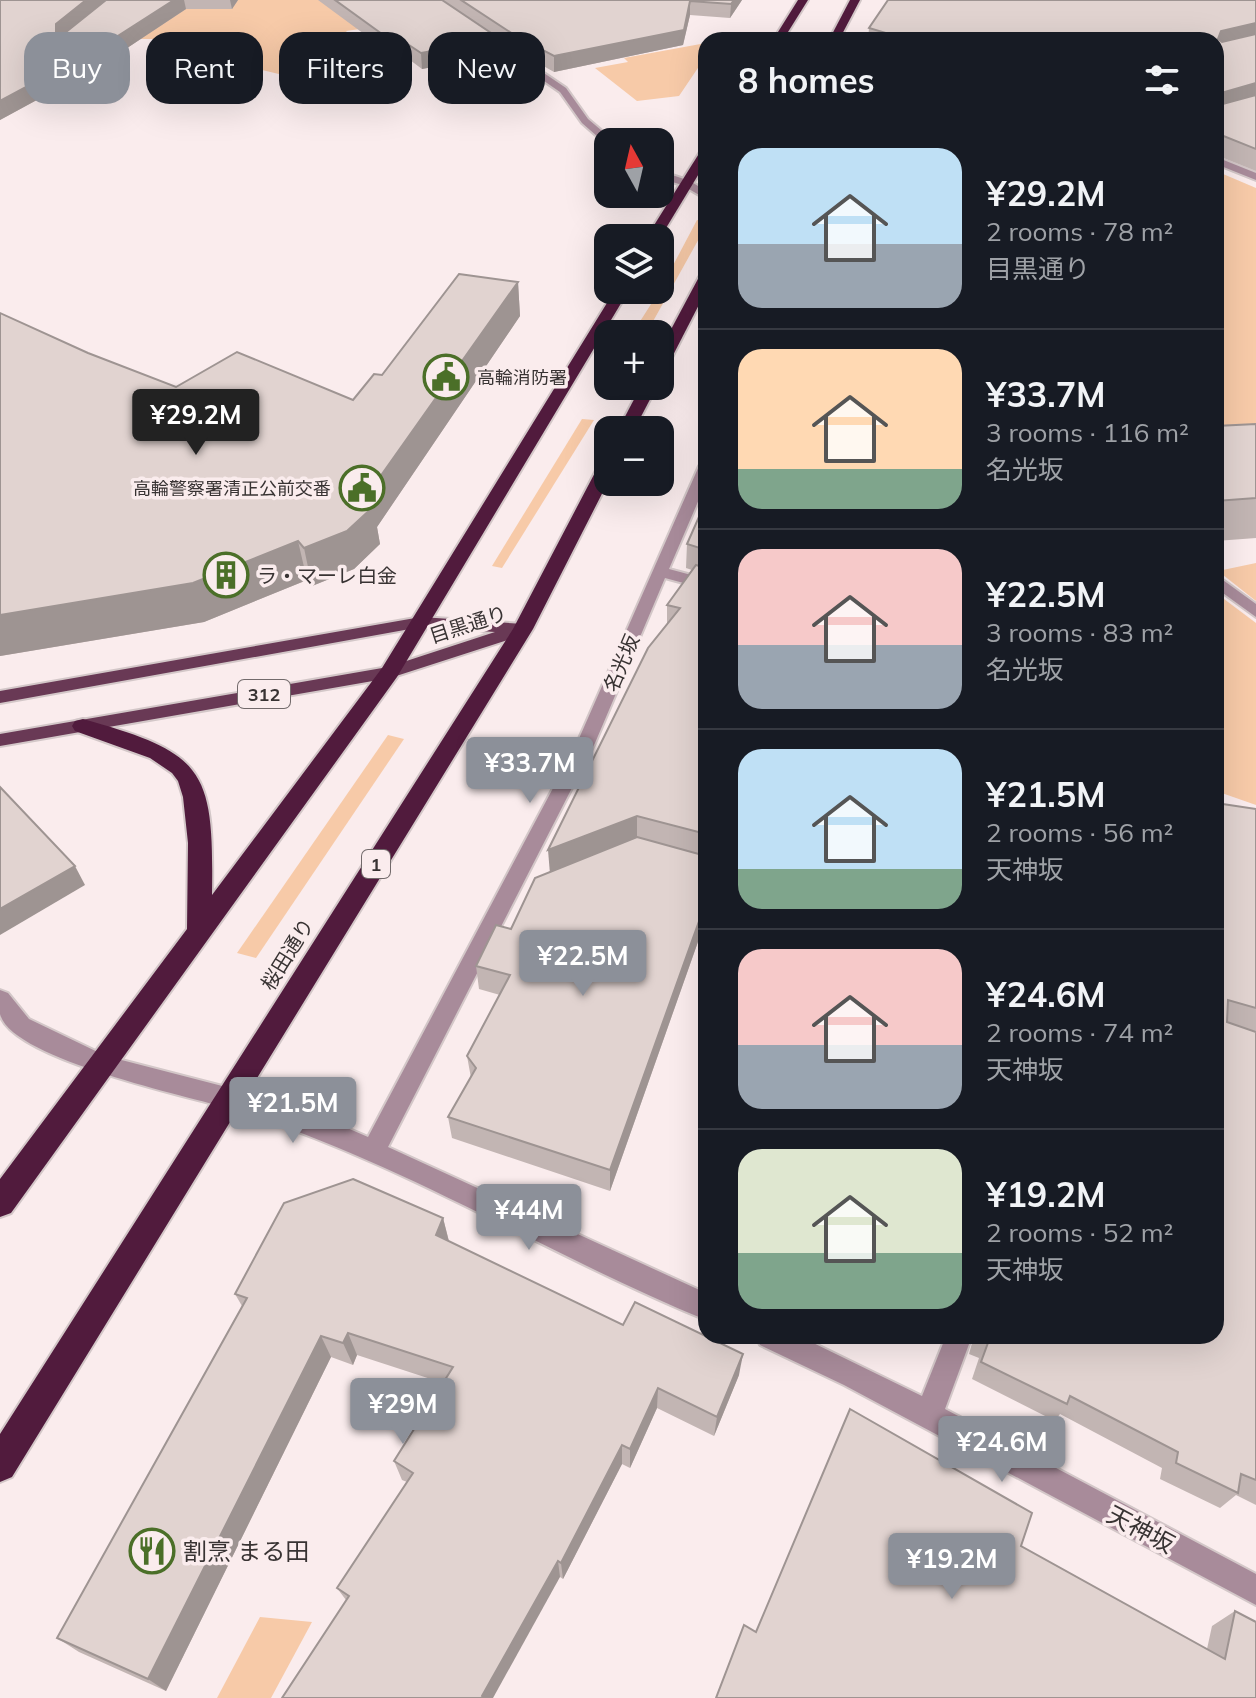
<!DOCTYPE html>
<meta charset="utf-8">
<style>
:root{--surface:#171b24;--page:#20242c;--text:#f1f3f6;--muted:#9ea1a6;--line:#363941;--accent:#8c9099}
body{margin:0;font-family:Mulish,"Noto Sans JP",sans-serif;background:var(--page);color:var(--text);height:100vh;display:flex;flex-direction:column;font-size:30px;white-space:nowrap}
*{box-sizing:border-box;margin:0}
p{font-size:26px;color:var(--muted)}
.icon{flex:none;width:44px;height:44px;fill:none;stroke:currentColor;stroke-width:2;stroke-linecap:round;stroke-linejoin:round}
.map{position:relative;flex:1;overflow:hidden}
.sheet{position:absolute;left:698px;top:32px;width:526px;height:1312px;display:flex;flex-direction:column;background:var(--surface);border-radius:24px;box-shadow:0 8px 32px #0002}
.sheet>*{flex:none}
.banner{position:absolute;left:24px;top:32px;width:554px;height:72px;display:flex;gap:16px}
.needle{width:52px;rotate:352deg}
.buttons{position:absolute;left:594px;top:128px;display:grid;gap:16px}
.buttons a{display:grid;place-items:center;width:80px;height:80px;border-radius:16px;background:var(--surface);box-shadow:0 8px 32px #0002;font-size:40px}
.price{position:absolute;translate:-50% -68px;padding:0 18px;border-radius:8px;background:var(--accent);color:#fff;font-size:26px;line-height:52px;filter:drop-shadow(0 2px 4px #0008)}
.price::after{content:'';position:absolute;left:50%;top:48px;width:24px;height:18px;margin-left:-12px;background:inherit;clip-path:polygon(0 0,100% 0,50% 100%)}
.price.current{background:#222;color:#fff}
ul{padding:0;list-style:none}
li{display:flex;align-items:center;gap:24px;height:200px;padding:0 40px}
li+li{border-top:2px solid var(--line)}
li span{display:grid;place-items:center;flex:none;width:224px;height:160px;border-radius:24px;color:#555}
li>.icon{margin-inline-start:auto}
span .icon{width:96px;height:96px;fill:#fffc;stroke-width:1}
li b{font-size:34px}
h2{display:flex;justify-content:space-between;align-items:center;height:96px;padding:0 40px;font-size:34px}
.pill{padding:0 28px;border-radius:24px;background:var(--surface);box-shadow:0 8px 32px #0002;font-size:28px;line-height:72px}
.pill.current{background:var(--accent);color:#fff}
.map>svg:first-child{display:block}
.green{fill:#f7caa8}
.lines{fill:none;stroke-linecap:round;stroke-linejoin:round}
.minor-casing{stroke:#d3c7c8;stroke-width:4}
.major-casing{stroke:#d3c7c8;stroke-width:4}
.highway-casing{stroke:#d3c7c8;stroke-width:4}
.minor{fill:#a88b9a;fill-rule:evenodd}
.major{fill:#693955;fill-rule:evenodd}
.highway{fill:#511b3d;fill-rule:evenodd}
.wall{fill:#c2b5b3}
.shaded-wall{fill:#9e9492}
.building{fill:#e1d3d0;stroke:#9e9492;stroke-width:2}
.labels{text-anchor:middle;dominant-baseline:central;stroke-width:7;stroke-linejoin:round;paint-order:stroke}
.far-poi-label{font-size:18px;fill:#383333;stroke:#faeced;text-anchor:start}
.shield{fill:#faeced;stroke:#726a6b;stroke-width:2}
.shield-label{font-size:18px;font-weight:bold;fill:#383333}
.poi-label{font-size:20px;fill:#383333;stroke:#faeced;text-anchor:start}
.street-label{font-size:20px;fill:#383333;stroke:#faeced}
.near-street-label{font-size:24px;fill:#383333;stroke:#faeced}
.near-poi-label{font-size:24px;fill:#383333;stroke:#faeced;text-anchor:start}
</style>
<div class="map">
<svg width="1256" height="1698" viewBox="0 0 1256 1698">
<rect width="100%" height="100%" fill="#faeced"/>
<g class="green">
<polygon points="140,0 352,0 367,28 346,31 367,53 344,61 340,69 393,66 403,73 329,86 262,70 181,43 153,39 99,39"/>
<polygon points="706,43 706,56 679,96 637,101 595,68 628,62 624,58"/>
<polygon points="1216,171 1256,188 1256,463 1216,466"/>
<polygon points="697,220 706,221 706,226 646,334 632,334 660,290"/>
<polygon points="582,419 594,420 502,568 492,566"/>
<polygon points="1256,563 1256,601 1218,571"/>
<polygon points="1216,593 1256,623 1256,805 1216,791"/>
<polygon points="388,735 404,739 256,958 237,953"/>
<polygon points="260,1617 312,1622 271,1698 217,1698"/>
</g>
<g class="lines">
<g class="minor-casing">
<g id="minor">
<polygon points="427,0 436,0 566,88 588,119 615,142 606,144 582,123 560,92"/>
<polygon points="1216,157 1256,173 1256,180 1216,164"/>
<polygon points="660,171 690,181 706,191 706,199 682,185 660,178"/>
<path d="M706,462V483L669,569L706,579V589L665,578L595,743L388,1147L706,1293V1320C545,1254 397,1159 231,1109C188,1096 11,1059 0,1014C0,1007 0,997 0,990L8,993L29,1019L106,1056L230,1088L331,1121L368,1137L577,743L699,466Z"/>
<polygon points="1216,575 1256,604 1256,617 1216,588"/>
<polygon points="756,1336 799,1336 922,1396 946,1336 972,1336 945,1409 1256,1574 1256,1605 844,1385 760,1345"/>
</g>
</g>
<g class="major-casing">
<polygon id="major" points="421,617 523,624 531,629 529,633 390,678 0,746 0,734 388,667 495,632 421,627 0,703 0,691"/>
</g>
<g class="highway-casing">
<g id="highway">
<polygon points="798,0 808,0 783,40 773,40"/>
<polygon points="850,0 860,0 839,40 829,40"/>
<polygon points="706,148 706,162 660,238 646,238 700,152"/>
<polygon points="706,273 706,291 668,365 660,370 660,350 699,277"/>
<path d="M615,290H629L397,677L11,1213L0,1217V1179L187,929L188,843L183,797L178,781L172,773L150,758L75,731L72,726L75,721L83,719C205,753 214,769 212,895L382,668Z"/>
<polygon points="641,386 657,386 634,430 618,430"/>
<polygon points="608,460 608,482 533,629 12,1477 0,1482 0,1434 513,629 599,465"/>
</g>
</g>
<use href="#minor" class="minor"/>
<use href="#major" class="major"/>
<use href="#highway" class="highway"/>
</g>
<g class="wall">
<polygon points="0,0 238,0 232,9 186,9 103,64 0,120"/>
<polygon points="318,0 742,0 730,18 690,15 683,45 554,72 517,51 500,40 500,54 422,69 410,60 402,62"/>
<polygon points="1256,0 1256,171 1216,155 1216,40 868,40 869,28"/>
<polygon points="518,282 520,316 377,527 380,544 354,569 312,586 307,580 204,622 0,656 0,313 88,353 176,387 353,400 382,375"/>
<polygon points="1256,424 1256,538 1216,541 1216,426"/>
<polygon points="706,501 706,938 700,936 610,1191 452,1138 448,1117 471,1078 467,1056 500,995 479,989 476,966 511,929 550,872 667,625 667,605 692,570 686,568 687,544"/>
<polygon points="1216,803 1256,809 1256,1505 1236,1495 1220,1508 1160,1479 1162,1468 1060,1414 1055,1421 972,1379 979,1358 969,1354 974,1336 1216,1336"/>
<polygon points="443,1218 449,1241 623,1325 739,1375 714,1436 657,1408 630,1468 622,1464 563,1579 560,1577 346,1600 337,1588 407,1482 402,1480 394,1461 443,1383 357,1355 353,1365 331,1357 166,1691 79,1652 57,1638 242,1306 235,1294"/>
<polygon points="930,1336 944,1336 941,1341"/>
<polygon points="1021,1546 1207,1649 1212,1626 1235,1611 1256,1698 756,1632"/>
</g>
<g class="shaded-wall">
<polygon points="86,0 108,0 60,39 56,32 56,24"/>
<polygon points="174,0 184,0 186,9 103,64 0,120 0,101"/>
<polygon points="230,0 238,0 232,9"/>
<polygon points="734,0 742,0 730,18 731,4"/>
<polygon points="690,1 690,15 683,45 554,72 554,56"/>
<polygon points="1256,23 1256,37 1216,48 1221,31"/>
<polygon points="500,39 500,54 422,69 421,53"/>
<polygon points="409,45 410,60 402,62 400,47"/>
<polygon points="1256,83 1256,98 1216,111 1221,93"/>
<polygon points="518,282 520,316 377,527 380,544 354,569 312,586 304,548 365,498"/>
<polygon points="298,541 307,580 204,622 0,656 0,615"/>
<polygon points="637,816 637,840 550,874 548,850"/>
<polygon points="75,866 85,885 0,935 0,909"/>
<polygon points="702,913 700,936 610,1191 610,1170"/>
<polygon points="443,1218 449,1242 436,1235"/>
<polygon points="348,1333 357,1355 353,1365 343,1343"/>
<polygon points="321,1336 331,1357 166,1691 148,1679"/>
<polygon points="743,1354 739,1375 714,1436 717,1417"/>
<polygon points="658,1388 657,1408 630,1468 630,1449"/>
<polygon points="622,1445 622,1464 563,1579 561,1563"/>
<polygon points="558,1561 560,1577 493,1698 483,1698 482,1696"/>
</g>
<g class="building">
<polygon points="0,0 86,0 56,24 56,32 66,32 106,0 174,0 99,48 0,101"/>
<polygon points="335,0 442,0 500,39 421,53 409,45 400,47"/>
<polygon points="461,0 734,0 731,4 690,1 684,30 554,56 516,36"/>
<polygon points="888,0 1256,0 1256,23 1221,31 1218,39 1222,42 1256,34 1256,83 1221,93 1219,101 1223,104 1256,95 1256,149 1216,133 1216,40 909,40 869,28"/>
<polygon points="459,274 518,282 365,498 374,506 347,531 304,548 298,541 193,583 0,615 0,313 88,353 176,387 237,352 353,400 374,374 382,375"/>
<polygon points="1256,424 1256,498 1216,501 1216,426"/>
<polygon points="706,501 706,550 687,544"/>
<polygon points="696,565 706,568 706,834 637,816 548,850 648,648 680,608 667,605"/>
<polygon points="0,787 75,866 0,909"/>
<polygon points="1216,803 1256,809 1256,1008 1228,1000 1227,1022 1256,1032 1256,1480 1241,1474 1238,1493 1176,1463 1178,1452 1070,1396 1067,1404 981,1362 989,1340 980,1336 1216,1336"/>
<polygon points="637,837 706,856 706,914 702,913 610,1170 448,1117 476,1068 467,1056 510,975 476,966 496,925 511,929 535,878"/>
<polygon points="353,1179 443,1218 436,1235 623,1325 635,1302 743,1354 717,1417 658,1388 630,1449 622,1445 561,1563 558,1561 482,1696 485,1698 282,1698 349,1596 337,1588 413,1473 394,1461 453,1367 348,1333 343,1343 321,1336 148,1679 57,1638 247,1298 235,1294 284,1203"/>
<polygon points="850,1409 1032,1513 1021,1546 1225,1659 1235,1611 1256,1622 1256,1698 716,1698 744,1625 756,1632"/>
</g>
<defs>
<g id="civic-ring" transform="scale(2.3)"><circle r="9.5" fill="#faeced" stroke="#4b6f28" stroke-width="1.5"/><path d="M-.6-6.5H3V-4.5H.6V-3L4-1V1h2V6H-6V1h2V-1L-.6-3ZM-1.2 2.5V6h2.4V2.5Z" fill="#4b6f28"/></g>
<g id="building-ring" transform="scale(2.3)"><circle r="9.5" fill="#faeced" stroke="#4b6f28" stroke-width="1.5"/><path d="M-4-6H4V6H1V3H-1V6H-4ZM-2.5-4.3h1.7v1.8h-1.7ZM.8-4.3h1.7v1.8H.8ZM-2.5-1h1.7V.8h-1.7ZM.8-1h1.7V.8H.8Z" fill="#4b6f28"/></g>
<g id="restaurant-ring" transform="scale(2.3)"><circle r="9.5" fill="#faeced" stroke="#4b6f28" stroke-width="1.5"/><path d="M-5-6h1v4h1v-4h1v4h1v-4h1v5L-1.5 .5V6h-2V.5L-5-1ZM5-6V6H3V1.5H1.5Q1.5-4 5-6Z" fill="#4b6f28"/></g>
</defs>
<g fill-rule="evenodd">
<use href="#civic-ring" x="446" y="377"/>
<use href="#civic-ring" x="362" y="488"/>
<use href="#building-ring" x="226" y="575"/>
<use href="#restaurant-ring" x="152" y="1551"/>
</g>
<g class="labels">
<g class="far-poi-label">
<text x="477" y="377">高輪消防署</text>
<text x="331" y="488" text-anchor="end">高輪警察署清正公前交番</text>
</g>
<g class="shield">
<rect x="238" y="680" width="52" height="28" rx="6"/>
<rect x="362" y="850" width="28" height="28" rx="6"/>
</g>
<g class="shield-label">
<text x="264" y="694">312</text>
<text x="376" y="864">1</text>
</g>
<g class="poi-label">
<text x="257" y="575">ラ・マーレ白金</text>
</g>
<g class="street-label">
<text transform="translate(468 624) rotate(-18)">目黒通り</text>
<text transform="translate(621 663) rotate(-67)">名光坂</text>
<text transform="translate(287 954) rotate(-58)">桜田通り</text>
</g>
<g class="near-street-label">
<text transform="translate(1141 1529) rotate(28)">天神坂</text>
</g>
<g class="near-poi-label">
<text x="183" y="1551">割烹 まる田</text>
</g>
</g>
</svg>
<div class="buttons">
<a><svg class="needle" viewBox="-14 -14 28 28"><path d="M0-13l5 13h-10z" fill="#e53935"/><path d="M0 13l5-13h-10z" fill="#9ea1a6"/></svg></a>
<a><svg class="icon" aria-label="layers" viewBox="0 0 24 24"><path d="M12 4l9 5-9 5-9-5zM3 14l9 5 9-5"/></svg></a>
<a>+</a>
<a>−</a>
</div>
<b class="price current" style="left:196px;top:457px">¥29.2M</b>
<b class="price" style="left:530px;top:805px">¥33.7M</b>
<b class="price" style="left:583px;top:998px">¥22.5M</b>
<b class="price" style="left:293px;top:1145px">¥21.5M</b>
<b class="price" style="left:529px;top:1252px">¥44M</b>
<b class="price" style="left:403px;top:1446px">¥29M</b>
<b class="price" style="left:1002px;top:1484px">¥24.6M</b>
<b class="price" style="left:952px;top:1601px">¥19.2M</b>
<div class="banner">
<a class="pill current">Buy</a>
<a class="pill">Rent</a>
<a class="pill">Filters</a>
<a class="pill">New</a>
</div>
<section class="sheet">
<h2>8 homes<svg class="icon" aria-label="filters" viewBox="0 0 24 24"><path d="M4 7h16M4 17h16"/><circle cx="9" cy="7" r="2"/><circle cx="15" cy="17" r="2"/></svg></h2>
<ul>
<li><span style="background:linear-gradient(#bfe0f5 60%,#9aa5b1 0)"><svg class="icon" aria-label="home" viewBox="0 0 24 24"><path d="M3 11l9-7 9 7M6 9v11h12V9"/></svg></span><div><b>¥29.2M</b><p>2 rooms · 78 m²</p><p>目黒通り</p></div></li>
<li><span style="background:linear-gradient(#ffd9b3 75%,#7fa58c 0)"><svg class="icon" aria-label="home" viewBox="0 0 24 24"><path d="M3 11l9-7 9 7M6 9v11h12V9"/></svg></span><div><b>¥33.7M</b><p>3 rooms · 116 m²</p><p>名光坂</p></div></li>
<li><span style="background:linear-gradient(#f6c9c9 60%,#9aa5b1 0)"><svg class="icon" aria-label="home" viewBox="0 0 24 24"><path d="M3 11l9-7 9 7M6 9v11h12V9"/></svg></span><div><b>¥22.5M</b><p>3 rooms · 83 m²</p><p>名光坂</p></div></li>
<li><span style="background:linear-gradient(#bfe0f5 75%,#7fa58c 0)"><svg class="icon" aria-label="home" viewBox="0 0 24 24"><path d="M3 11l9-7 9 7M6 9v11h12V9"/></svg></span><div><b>¥21.5M</b><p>2 rooms · 56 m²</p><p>天神坂</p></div></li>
<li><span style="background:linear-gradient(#f6c9c9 60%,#9aa5b1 0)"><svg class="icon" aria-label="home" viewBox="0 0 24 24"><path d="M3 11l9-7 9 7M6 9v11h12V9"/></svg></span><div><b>¥24.6M</b><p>2 rooms · 74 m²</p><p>天神坂</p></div></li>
<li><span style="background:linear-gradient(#dfe7d0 65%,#7fa58c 0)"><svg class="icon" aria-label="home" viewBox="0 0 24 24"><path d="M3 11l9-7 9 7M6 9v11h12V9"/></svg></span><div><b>¥19.2M</b><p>2 rooms · 52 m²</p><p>天神坂</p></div></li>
</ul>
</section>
</div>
